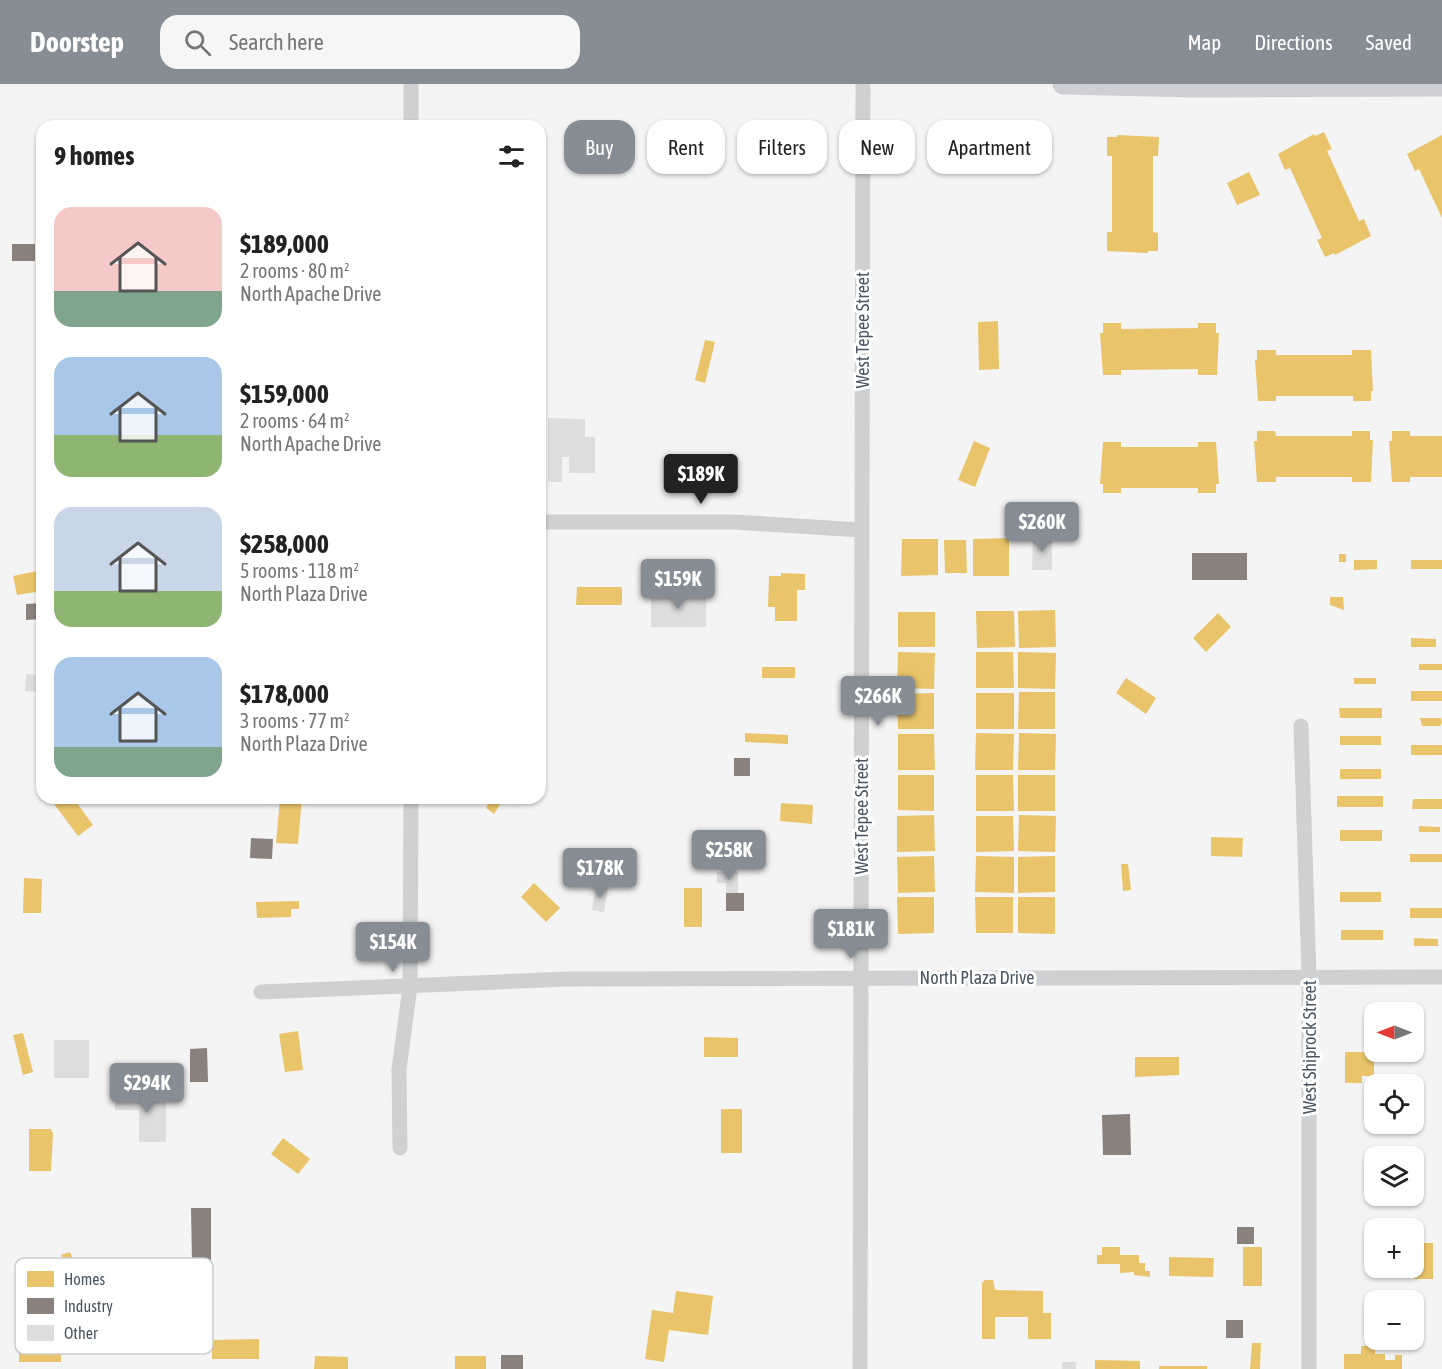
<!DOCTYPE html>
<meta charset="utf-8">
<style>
:root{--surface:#fff;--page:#f6f6f6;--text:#222;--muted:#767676;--accent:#868d94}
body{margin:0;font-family:"Asap Condensed",sans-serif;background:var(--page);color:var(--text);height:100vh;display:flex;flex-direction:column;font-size:22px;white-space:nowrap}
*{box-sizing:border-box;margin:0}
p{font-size:20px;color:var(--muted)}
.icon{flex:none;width:33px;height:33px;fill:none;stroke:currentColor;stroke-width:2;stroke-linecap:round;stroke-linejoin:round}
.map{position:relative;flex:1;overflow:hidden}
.drawer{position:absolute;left:36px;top:36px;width:510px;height:684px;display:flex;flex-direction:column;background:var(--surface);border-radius:18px;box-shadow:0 2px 4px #0004}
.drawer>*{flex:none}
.guide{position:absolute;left:564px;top:36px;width:570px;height:54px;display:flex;gap:12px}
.needle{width:39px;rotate:270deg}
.fabs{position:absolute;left:1364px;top:918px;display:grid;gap:12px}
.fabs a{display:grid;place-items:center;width:60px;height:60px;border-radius:12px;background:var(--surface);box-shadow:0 2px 4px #0004;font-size:30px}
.price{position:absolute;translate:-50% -51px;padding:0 14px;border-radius:6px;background:var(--accent);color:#fff;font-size:20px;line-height:39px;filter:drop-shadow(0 2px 3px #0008)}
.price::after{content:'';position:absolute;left:50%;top:36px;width:18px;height:14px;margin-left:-9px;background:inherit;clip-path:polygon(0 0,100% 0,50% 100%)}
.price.on{background:#222;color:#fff}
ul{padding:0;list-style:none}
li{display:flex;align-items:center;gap:18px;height:150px;padding:0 18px}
li span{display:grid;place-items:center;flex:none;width:168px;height:120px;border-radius:18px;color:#555}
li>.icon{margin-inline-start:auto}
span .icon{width:72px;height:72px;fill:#fffc;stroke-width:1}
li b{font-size:26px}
h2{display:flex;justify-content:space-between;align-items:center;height:72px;padding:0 18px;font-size:26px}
.tag{padding:0 21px;border-radius:18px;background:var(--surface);box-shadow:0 2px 4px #0004;font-size:21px;line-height:54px}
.tag.on{background:var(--accent);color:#fff}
header{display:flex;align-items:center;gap:36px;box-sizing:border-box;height:84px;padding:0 30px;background:var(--accent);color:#fff}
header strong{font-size:28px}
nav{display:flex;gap:33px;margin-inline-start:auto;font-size:21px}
.search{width:420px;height:54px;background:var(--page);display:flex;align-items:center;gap:15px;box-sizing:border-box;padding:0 21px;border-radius:18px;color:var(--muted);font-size:22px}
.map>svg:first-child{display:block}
.homes{fill:#e9c46a}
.industry{fill:#8a817c}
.building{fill:#ddddde}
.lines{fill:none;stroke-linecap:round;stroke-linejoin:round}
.street{stroke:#ced0d2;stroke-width:15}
.secondary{stroke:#ced0d4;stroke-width:21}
.labels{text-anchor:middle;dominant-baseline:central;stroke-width:6;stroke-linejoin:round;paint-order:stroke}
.street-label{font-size:18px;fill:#4a5661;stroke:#fff}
.key{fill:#fff;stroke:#c9ccd0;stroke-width:1.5}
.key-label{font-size:16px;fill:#4a5661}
</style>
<header>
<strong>Doorstep</strong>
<div class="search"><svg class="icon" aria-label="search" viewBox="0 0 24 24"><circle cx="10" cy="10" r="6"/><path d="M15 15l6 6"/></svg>Search here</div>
<nav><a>Map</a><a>Directions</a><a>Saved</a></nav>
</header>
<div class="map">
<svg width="1442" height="1285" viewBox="0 0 1442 1285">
<rect width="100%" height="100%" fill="#f4f4f4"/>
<g class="homes">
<rect x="670" y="47" width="44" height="9"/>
<polygon points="1324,48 1332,65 1327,67 1359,137 1364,135 1371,152 1335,171 1334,169 1325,173 1317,156 1322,154 1290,84 1285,86 1278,70 1314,50 1315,52"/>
<polygon points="1117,51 1159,53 1158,72 1153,72 1153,148 1158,149 1158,167 1148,167 1148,169 1107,167 1107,148 1112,148 1112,72 1107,72 1107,53 1117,53"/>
<polygon points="1442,51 1442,134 1419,85 1415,87 1407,70"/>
<polygon points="763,69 798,69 798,88 762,88"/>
<polygon points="1249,88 1260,111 1237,121 1227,99"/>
<polygon points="998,237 999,285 979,286 978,238"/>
<polygon points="1103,239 1121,239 1121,245 1198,244 1198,239 1216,239 1216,249 1219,249 1217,291 1198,291 1198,285 1121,286 1121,291 1103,291 1100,249 1103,249"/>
<polygon points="705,256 715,258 705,299 695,296"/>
<polygon points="1257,266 1276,266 1276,271 1352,271 1352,266 1371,266 1373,307 1371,307 1371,317 1353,317 1353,312 1276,312 1276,317 1258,317 1255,276 1257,276"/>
<polygon points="1257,347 1275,347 1276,352 1352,352 1352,347 1370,347 1370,356 1373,356 1371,398 1352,398 1352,393 1276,393 1276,398 1257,398 1254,357 1257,357"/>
<polygon points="1392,347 1410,347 1410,352 1442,352 1442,393 1410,393 1410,398 1392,398 1389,357 1392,357"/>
<polygon points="974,357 990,364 975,403 958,396"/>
<polygon points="1103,358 1121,358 1121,363 1198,363 1198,358 1216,358 1219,400 1216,400 1216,409 1198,409 1198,404 1121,404 1121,409 1103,409 1103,400 1100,400"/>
<polygon points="1009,454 1009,492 973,492 973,455"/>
<polygon points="902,455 938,455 938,491 901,492"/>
<polygon points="944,456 966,456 967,489 945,489"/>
<rect x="1339" y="470" width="7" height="8"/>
<polygon points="1354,476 1377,476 1377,485 1354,486"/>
<rect x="1411" y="476" width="31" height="9"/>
<polygon points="42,486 42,507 17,511 13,492"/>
<polygon points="781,489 805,490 805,506 797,506 797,537 775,537 775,523 768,523 769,492 781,492"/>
<polygon points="577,503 622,503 622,521 576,521"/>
<polygon points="1330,513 1343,513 1344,526 1330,521"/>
<polygon points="1055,526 1056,563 1019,564 1018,527"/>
<polygon points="976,527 1014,527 1015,563 977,564"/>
<rect x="898" y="528" width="37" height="35"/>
<polygon points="1218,529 1231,543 1206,568 1193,554"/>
<polygon points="1411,554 1436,555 1436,563 1411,563"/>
<polygon points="898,568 935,569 934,605 897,604"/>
<polygon points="976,568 1013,568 1014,604 976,604"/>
<polygon points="1018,568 1056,569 1055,605 1018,604"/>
<rect x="1419" y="580" width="23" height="6"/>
<rect x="762" y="583" width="33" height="11"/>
<polygon points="1126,594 1156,614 1146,630 1116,609"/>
<rect x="1354" y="594" width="22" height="6"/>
<rect x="1411" y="607" width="31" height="10"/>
<polygon points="1019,608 1055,608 1055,645 1018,645"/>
<polygon points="934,609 934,645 898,645 897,610"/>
<rect x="976" y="609" width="38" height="36"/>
<polygon points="1339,624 1382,624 1382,634 1340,634"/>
<polygon points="1420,634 1441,634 1442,639 1440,642 1422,642"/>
<polygon points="745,649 788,651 788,660 745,658"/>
<polygon points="976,649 1014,650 1013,686 975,686"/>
<polygon points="1019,649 1056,650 1055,686 1018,686"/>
<polygon points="898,650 934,650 935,686 898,686"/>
<rect x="1340" y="652" width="41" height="9"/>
<rect x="1411" y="661" width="31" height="10"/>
<rect x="1340" y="685" width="41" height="10"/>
<polygon points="898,691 934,691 934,727 898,726"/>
<polygon points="976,691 1013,691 1014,727 976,727"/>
<rect x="1018" y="691" width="37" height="36"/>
<rect x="1337" y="712" width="46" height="11"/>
<polygon points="54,714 73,714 93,741 78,752 51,716"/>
<polygon points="280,714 302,714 298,760 276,759"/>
<polygon points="492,714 504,714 494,730 486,724"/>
<polygon points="1413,715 1442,715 1442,725 1412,725"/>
<polygon points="781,719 813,721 812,740 780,737"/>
<polygon points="934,731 935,767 897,768 897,732"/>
<polygon points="1019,731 1056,732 1055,768 1018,767"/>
<polygon points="976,732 1013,732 1014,767 976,768"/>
<polygon points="1419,742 1440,743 1440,748 1419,748"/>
<rect x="1340" y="746" width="42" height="11"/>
<polygon points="1211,753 1243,754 1242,773 1211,772"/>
<rect x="1410" y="770" width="32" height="8"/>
<polygon points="934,772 935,808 898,809 897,773"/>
<polygon points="976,772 1014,773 1014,809 975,808"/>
<polygon points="1055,772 1055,808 1018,809 1018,773"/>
<polygon points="1121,780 1128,780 1131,806 1123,807"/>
<polygon points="24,794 42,795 41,829 23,829"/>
<polygon points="534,799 560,824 546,838 521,813"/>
<rect x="684" y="804" width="18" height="39"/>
<rect x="1340" y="808" width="41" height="10"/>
<polygon points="897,813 934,813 934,849 898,850"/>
<polygon points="975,813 1013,813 1013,849 976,849"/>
<polygon points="1018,813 1055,813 1055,850 1018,849"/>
<polygon points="299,817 299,825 291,825 291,833 257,834 256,818"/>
<rect x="1410" y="824" width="32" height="10"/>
<rect x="1341" y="846" width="42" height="10"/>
<polygon points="1414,854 1438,855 1438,862 1414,862"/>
<polygon points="298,947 303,986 285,988 279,950"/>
<polygon points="23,949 33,988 23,991 13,951"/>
<polygon points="704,953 738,954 738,973 704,973"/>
<polygon points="1345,968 1374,968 1374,992 1362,992 1362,999 1345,999"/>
<polygon points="1135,973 1179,973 1179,991 1135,993"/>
<rect x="721" y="1025" width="21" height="44"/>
<polygon points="29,1045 51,1045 53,1050 51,1087 29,1087"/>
<polygon points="283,1054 310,1075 298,1090 271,1070"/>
<rect x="1414" y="1159" width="19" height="36"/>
<polygon points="1102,1163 1120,1163 1120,1171 1139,1171 1139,1179 1145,1179 1145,1187 1150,1187 1150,1193 1134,1191 1134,1188 1120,1189 1120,1180 1097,1180 1097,1171 1102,1171"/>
<rect x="1243" y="1163" width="19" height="39"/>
<polygon points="70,1168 87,1210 79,1214 61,1171"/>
<polygon points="1169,1173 1214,1174 1213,1193 1169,1192"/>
<polygon points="985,1196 993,1196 995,1206 1043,1207 1043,1229 1051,1229 1051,1255 1028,1255 1028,1233 995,1233 995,1255 982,1255 982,1199"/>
<polygon points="676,1207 713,1212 708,1251 669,1246 664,1278 645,1275 652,1226 673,1229"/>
<polygon points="27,1255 61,1255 61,1278 19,1278 19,1262 27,1262"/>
<polygon points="259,1255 259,1275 212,1275 212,1256"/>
<polygon points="1252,1259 1261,1259 1260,1285 1250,1285"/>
<polygon points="1361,1262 1375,1262 1375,1270 1385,1270 1385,1276 1395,1276 1395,1271 1402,1271 1402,1285 1344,1285 1344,1270 1361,1270"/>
<polygon points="315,1272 348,1273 348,1285 314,1285"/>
<rect x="455" y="1272" width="31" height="13"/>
<polygon points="1095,1276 1140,1277 1140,1285 1095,1285"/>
<rect x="1159" y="1282" width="48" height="3"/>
</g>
<g class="industry">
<rect x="12" y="160" width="23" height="17"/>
<rect x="1192" y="469" width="55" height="27"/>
<polygon points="42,519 42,535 26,536 26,520"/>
<rect x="734" y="674" width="16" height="18"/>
<polygon points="251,754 273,755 272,775 250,774"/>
<rect x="726" y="809" width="18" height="18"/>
<polygon points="207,964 208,998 190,998 190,965"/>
<polygon points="1130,1030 1131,1071 1103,1071 1102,1031"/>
<polygon points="191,1124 211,1124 211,1178 192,1178"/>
<rect x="1237" y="1143" width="17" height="17"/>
<rect x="1226" y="1236" width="17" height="18"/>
<rect x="501" y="1271" width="22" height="14"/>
</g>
<g class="building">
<polygon points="548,334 585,335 585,353 595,353 595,389 569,389 569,373 562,373 562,398 548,398"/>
<polygon points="1033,452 1052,452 1052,486 1032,486"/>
<rect x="654" y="478" width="42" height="21"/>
<rect x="651" y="509" width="55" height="34"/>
<polygon points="26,590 42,591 42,608 25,607"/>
<polygon points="717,788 738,788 738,809 726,809 726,799 717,799"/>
<polygon points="596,802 608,804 604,828 592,826"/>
<rect x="54" y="956" width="35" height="38"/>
<polygon points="115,1010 166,1010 166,1058 139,1058 139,1026 115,1026"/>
<rect x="1062" y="1278" width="14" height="7"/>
</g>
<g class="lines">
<g class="street">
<polyline points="411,0 411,42"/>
<polyline points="540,438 734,438 861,446"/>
<polyline points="1301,642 1309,892 1309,1285"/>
<polyline points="261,908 569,895 1442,893"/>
<polyline points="400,1064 399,985 410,903 411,714"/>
<polyline points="860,1285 863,0"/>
</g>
<polyline class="secondary" points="1063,0 1193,3 1442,2"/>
</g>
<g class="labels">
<g class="street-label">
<text transform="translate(862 246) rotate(-90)">West Tepee Street</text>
<text transform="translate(861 732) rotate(-90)">West Tepee Street</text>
<text x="977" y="893">North Plaza Drive</text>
<text transform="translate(1309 963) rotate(-90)">West Shiprock Street</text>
</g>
</g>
<rect x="15" y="1174" width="198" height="96" rx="9" class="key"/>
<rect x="27" y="1187" width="27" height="16" fill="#e9c46a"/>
<rect x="27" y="1214" width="27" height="16" fill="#8a817c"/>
<rect x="27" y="1241" width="27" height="16" fill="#ddddde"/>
<g class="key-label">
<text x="64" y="1201">Homes</text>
<text x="64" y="1228">Industry</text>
<text x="64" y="1255">Other</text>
</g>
</svg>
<div class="fabs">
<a><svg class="needle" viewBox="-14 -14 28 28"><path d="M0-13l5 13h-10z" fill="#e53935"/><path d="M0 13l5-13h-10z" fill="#767676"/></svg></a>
<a><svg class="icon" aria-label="locate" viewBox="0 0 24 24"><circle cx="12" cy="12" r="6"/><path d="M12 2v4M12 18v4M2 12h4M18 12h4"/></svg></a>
<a><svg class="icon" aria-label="layers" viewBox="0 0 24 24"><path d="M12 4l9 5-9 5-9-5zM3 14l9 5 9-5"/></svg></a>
<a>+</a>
<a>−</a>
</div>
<b class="price on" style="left:701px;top:421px">$189K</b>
<b class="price" style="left:1042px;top:469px">$260K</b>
<b class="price" style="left:678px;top:526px">$159K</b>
<b class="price" style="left:878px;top:643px">$266K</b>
<b class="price" style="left:729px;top:797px">$258K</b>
<b class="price" style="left:600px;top:815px">$178K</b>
<b class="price" style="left:851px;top:876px">$181K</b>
<b class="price" style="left:393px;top:889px">$154K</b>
<b class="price" style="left:147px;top:1030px">$294K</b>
<div class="guide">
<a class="tag on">Buy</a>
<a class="tag">Rent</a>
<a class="tag">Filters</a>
<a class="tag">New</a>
<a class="tag">Apartment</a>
</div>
<section class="drawer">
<h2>9 homes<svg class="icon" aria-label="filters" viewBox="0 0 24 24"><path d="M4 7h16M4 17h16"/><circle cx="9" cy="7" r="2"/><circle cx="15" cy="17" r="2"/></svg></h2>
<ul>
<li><span style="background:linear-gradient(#f6c9c9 70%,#7fa58c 0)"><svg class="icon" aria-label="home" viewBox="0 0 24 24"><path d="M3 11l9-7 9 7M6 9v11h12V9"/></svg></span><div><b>$189,000</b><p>2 rooms · 80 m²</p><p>North Apache Drive</p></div></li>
<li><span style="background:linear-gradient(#a9c7e8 65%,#8fb573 0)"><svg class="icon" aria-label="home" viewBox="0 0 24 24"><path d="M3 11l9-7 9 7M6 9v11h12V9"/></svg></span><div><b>$159,000</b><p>2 rooms · 64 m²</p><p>North Apache Drive</p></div></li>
<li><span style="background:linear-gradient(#c9d6e8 70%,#8fb573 0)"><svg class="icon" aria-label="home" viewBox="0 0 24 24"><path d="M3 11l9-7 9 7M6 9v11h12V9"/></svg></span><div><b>$258,000</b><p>5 rooms · 118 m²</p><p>North Plaza Drive</p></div></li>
<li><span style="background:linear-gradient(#a9c7e8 75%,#7fa58c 0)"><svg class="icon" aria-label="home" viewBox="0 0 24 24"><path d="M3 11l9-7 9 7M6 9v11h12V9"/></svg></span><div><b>$178,000</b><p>3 rooms · 77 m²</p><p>North Plaza Drive</p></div></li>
</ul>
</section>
</div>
